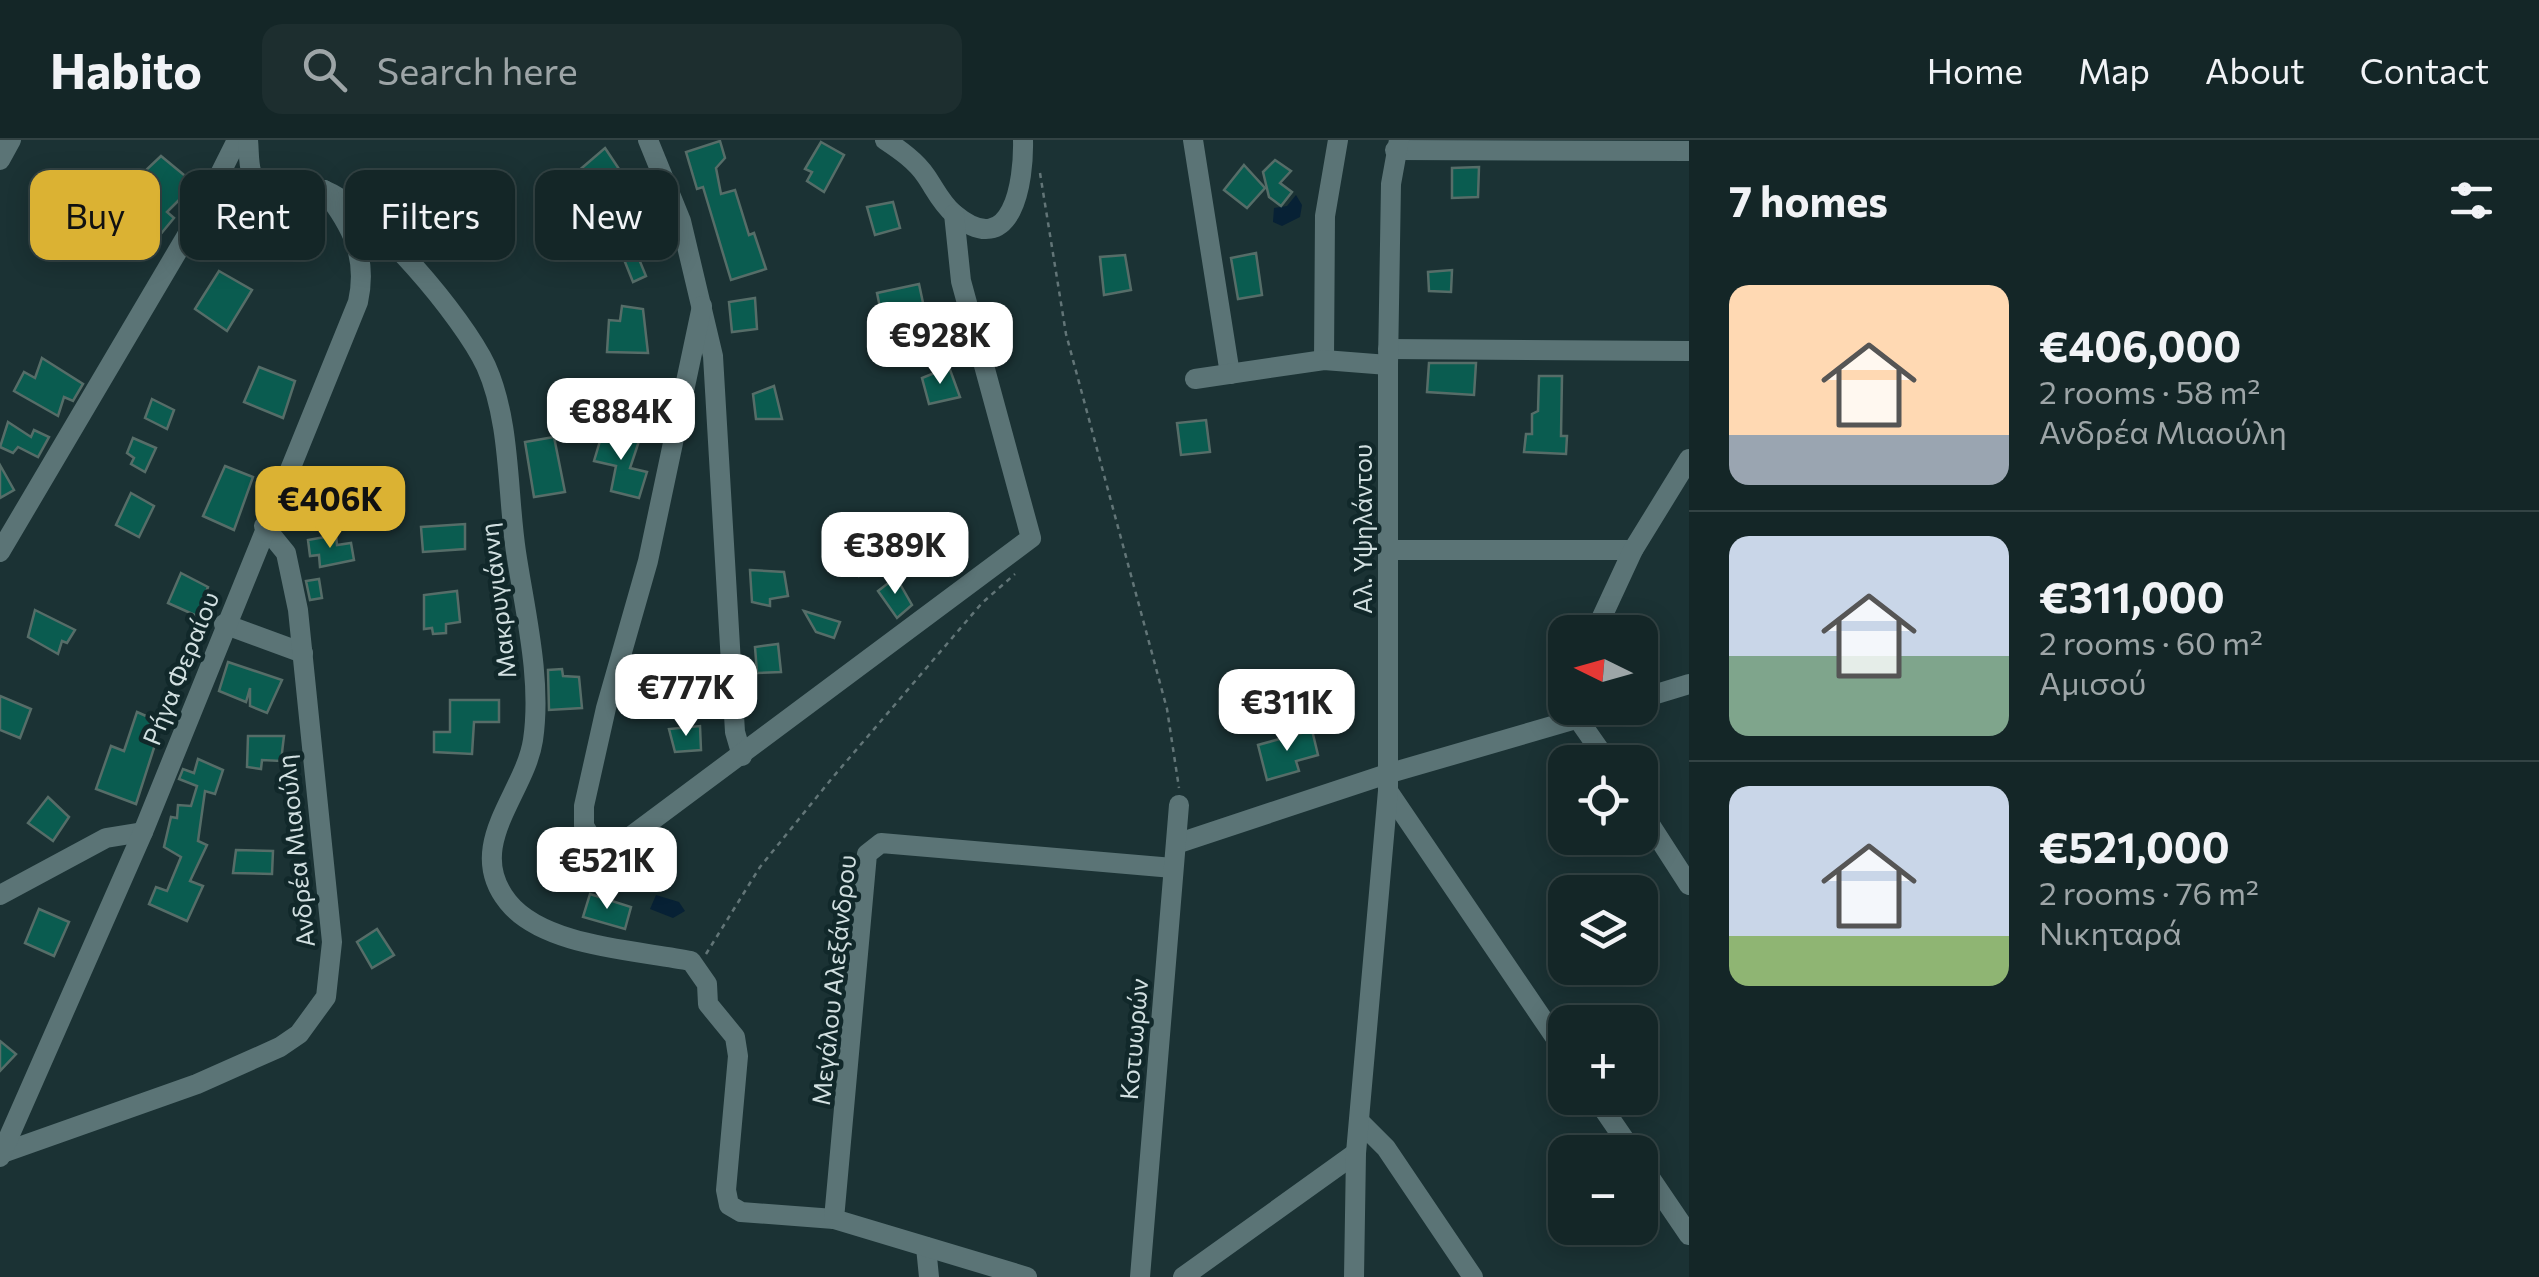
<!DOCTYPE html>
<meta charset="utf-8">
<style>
:root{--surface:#142627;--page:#1d2e2f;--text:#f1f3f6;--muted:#9da5a7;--line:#334344;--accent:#dbb233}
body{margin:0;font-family:Commissioner,sans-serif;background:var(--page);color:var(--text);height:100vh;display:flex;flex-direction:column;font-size:38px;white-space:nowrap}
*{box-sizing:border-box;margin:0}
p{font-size:32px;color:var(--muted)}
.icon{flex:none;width:55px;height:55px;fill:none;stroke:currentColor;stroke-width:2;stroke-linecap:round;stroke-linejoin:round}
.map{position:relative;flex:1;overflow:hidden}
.sheet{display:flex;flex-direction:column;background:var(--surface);width:850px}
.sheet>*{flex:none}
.guide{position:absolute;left:30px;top:30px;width:950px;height:90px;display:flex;gap:20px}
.needle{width:65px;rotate:275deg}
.buttons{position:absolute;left:1548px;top:475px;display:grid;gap:20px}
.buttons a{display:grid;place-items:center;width:110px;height:110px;border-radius:20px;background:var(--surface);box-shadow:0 5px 25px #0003,0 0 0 2px var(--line);font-size:50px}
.price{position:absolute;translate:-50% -85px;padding:0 22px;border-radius:20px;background:#fff;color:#222;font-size:32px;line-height:65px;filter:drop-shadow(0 2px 5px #0008)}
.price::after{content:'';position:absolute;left:50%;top:60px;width:30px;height:22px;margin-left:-15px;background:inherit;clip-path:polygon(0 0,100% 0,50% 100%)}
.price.active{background:var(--accent);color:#111}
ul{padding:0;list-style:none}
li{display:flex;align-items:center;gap:30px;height:250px;padding:0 40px}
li+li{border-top:2px solid var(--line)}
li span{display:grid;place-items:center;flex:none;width:280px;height:200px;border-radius:20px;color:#555}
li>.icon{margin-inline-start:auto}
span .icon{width:120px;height:120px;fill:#fffc;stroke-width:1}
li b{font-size:42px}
h2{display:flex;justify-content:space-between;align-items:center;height:120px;padding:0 40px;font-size:42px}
.pill{padding:0 35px;border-radius:20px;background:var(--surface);box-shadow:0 5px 25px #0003,0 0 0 2px var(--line);font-size:35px;line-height:90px}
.pill.active{background:var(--accent);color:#111}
header{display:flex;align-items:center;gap:60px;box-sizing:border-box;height:140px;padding:0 50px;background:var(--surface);border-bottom:2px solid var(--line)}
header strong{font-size:48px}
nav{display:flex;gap:55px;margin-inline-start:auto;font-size:35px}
.search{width:700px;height:90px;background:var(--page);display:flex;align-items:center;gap:25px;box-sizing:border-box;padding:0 35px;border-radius:20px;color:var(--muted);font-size:38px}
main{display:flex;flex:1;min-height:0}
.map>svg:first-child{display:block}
.water{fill:#072135}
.building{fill:#0a5c50;stroke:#566d68;stroke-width:2.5}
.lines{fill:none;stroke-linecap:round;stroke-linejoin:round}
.path{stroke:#627577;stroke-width:2.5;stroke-dasharray:5 5;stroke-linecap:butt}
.minor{stroke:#5b7476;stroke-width:20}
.labels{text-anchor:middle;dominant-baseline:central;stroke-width:9;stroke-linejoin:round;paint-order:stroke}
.street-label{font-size:25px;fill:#d1dfe0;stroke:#11282a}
</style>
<header>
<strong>Habito</strong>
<div class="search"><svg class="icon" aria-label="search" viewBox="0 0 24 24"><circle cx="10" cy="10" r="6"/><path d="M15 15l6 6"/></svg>Search here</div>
<nav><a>Home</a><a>Map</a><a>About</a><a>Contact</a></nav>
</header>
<main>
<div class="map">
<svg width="1689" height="1137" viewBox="0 0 1689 1137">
<rect width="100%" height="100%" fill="#1b3234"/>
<g class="water">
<polygon points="1296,55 1302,65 1300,77 1282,86 1273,82 1274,68 1287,66"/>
<polygon points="656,755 679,762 685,771 673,778 650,769"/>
</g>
<g class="building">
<polygon points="720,1 725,18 716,28 721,54 735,50 749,95 754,93 766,129 731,140 703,47 697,49 686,12"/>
<polygon points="821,2 844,15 824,52 807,41 812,32 805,29"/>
<polygon points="605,8 619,29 591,52 576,33"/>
<polygon points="161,16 195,44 167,72 174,78 150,107 121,81 151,39 144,32"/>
<polygon points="1275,20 1291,31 1280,43 1292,52 1281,66 1269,57 1263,32"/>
<polygon points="1244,25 1265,48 1247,68 1224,50"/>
<polygon points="1479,27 1478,57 1452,58 1452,28"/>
<polygon points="626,57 642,88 629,95 646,136 633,142 617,102 608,106 592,77"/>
<polygon points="893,62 900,88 875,95 867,67"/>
<polygon points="454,76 475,91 455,118 433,102"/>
<polygon points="1256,113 1262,155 1238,159 1231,118"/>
<polygon points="1125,115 1131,150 1104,155 1100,117"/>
<polygon points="1452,130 1451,152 1429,151 1428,132"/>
<polygon points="219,131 252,150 227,191 195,169"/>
<polygon points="919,144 926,177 884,187 877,153"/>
<polygon points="755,158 757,189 732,192 729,162"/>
<polygon points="622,166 643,169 648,213 607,212 609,180 620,181"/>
<polygon points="42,218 83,244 73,261 64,257 58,276 14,251 24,232 35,238"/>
<polygon points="1429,223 1476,223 1474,255 1427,252"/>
<polygon points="259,227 295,241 283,278 244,262"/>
<polygon points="949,227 960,257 929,264 922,238"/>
<polygon points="1539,236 1562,236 1561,296 1567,296 1566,314 1524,312 1526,294 1532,294 1532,274 1538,271"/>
<polygon points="774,246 782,279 756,279 753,254"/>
<polygon points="152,259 174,270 167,289 145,278"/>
<polygon points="1206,280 1210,312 1181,315 1177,283"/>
<polygon points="8,282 31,297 34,290 49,297 38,317 18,307 13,313 0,307"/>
<polygon points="603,291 639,301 630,328 647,332 639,358 611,351 616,326 594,321"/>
<polygon points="554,297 565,352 534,357 525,302"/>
<polygon points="133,298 156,308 145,332 131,324 134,318 127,313"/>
<polygon points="0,325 14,350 0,358"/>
<polygon points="225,326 253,337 234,390 203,376"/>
<polygon points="131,353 154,366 139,397 116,385"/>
<polygon points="465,384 465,409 423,412 421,387"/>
<polygon points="336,395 337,405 351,403 354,420 320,427 319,415 310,416 308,400"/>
<polygon points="868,396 886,416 859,436 844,415"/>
<polygon points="750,430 784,432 788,456 770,459 770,466 752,462"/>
<polygon points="181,433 208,447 197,476 168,463"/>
<polygon points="896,437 912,465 897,478 878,451"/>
<polygon points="319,439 322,458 310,460 306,441"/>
<polygon points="457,451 460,482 446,484 446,493 433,494 432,488 424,489 424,455"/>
<polygon points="35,470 75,490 67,503 62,501 58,514 28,497"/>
<polygon points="804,471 840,482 834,498 816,492"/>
<polygon points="778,504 781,532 757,533 755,507"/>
<polygon points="228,522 282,540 267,573 250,566 250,548 246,562 219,551"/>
<polygon points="562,529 563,536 579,537 582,568 549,570 548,530"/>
<polygon points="0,556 31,569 20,598 0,590"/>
<polygon points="450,560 499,560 499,582 474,582 472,614 434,612 434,592 450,592"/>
<polygon points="137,572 162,583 136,664 96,649 111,606 124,611"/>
<polygon points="700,586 701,610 675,612 669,589"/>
<polygon points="1312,590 1318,615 1296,621 1299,631 1267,640 1258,605"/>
<polygon points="248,596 284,596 281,621 262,620 261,629 247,627"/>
<polygon points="198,619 223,630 215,654 205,651 198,701 207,705 190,741 203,746 187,781 149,764 156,747 167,751 181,717 164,707 171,677 177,678 178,665 191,666 197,646 179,639 183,629 194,633"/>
<polygon points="48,657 69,677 53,701 28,683"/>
<polygon points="236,710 273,711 272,734 233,733"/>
<polygon points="590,754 631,767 625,789 583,777"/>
<polygon points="39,769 69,782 54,816 25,803"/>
<polygon points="377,789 394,815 372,828 357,802"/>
<polygon points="0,901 16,914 0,931"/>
</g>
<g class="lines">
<g class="path">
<polyline points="1040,33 1066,194 1167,569 1179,648"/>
<polyline points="706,814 760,727 833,637 982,463 1015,434"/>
</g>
<g class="minor">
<polyline points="648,0 681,81 713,216 735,592 742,616"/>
<path d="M885,0C900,10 916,21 926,36C935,49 941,63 954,74C1013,123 1024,40 1023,0"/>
<polyline points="1193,0 1230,234"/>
<polyline points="1395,10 1689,11"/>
<polyline points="0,20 11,0"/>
<path d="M324,50C373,70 463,177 486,226C511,282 507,352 516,412C525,472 542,539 533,600C525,654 463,706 508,762C544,807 637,810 691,821L707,844L708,864L735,897L738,916L726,1050L729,1065L741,1072L834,1079"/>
<polyline points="702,166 648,421 606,568 584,666 584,686 603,717 1031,398 961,141 954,74"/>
<polyline points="1388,209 1689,211"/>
<polyline points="1324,220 1325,76 1338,0"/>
<polyline points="1195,239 1324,220 1388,225"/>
<polyline points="1387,410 1633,410"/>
<polyline points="0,412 203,68 237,0"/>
<polyline points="224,484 303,513"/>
<polyline points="1595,492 1633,410 1689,319"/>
<polyline points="1640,559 1689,544"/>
<polyline points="1579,569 1578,579 1608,622"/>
<polyline points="1388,651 1565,912"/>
<polyline points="1640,669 1689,745"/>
<polyline points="1176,704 1387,634 1614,568"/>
<polyline points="0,755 106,698 143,692"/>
<polyline points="1596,958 1633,1012"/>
<polyline points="1359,981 1386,1008 1473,1137"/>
<polyline points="5,1012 197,944 280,907 299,894 326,857 332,802 298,470 286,413 264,386"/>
<path d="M0,1017L143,692L358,162C368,117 352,86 324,50L265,48C246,38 250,19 248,0"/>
<polyline points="1640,1023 1689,1095"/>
<polyline points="926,1107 929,1137"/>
<polyline points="1027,1137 834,1079 867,714 881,703 1173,728"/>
<polyline points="1140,1137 1179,665"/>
<polyline points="1183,1137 1356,1013"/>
<polyline points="1354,1137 1356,1013 1388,651 1388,225 1391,44 1399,0"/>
</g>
</g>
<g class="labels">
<g class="street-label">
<text transform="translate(1362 389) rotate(-90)">Αλ. Υψηλάντου</text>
<text transform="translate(497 461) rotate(-97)">Μακρυγιάννη</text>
<text transform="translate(180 528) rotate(-68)">Ρήγα Φεραίου</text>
<text transform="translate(295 711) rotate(-96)">Ανδρέα Μιαούλη</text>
<text transform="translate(833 840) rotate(-84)">Μεγάλου Αλεξάνδρου</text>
<text transform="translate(1133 899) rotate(-85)">Κοτυωρών</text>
</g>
</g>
</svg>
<div class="buttons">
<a><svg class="needle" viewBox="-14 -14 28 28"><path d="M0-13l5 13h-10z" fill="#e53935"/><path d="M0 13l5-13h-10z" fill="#9da5a7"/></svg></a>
<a><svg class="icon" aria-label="locate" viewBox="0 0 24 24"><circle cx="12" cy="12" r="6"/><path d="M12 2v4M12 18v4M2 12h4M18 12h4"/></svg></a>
<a><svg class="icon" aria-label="layers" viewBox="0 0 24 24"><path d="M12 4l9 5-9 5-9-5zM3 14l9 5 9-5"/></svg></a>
<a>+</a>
<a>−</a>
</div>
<b class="price" style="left:940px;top:247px">€928K</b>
<b class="price" style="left:621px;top:323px">€884K</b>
<b class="price active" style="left:330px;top:411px">€406K</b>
<b class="price" style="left:895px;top:457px">€389K</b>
<b class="price" style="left:686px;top:599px">€777K</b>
<b class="price" style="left:1287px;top:614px">€311K</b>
<b class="price" style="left:607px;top:772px">€521K</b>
<div class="guide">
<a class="pill active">Buy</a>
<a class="pill">Rent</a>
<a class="pill">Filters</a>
<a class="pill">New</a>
</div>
</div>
<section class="sheet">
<h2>7 homes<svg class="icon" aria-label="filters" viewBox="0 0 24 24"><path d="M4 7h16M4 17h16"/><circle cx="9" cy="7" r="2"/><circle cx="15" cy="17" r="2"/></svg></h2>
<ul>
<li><span style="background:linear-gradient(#ffd9b3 75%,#9aa5b1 0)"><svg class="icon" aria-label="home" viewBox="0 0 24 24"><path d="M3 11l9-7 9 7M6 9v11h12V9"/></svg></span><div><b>€406,000</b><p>2 rooms · 58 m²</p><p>Ανδρέα Μιαούλη</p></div></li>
<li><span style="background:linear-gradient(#c9d6e8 60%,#7fa58c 0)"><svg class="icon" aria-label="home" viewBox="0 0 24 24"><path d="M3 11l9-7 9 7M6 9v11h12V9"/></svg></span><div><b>€311,000</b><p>2 rooms · 60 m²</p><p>Αμισού</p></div></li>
<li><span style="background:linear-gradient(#c9d6e8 75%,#8fb573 0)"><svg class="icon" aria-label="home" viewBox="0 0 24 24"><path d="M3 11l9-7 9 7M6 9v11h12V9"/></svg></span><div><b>€521,000</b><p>2 rooms · 76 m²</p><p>Νικηταρά</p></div></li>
</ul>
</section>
</main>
